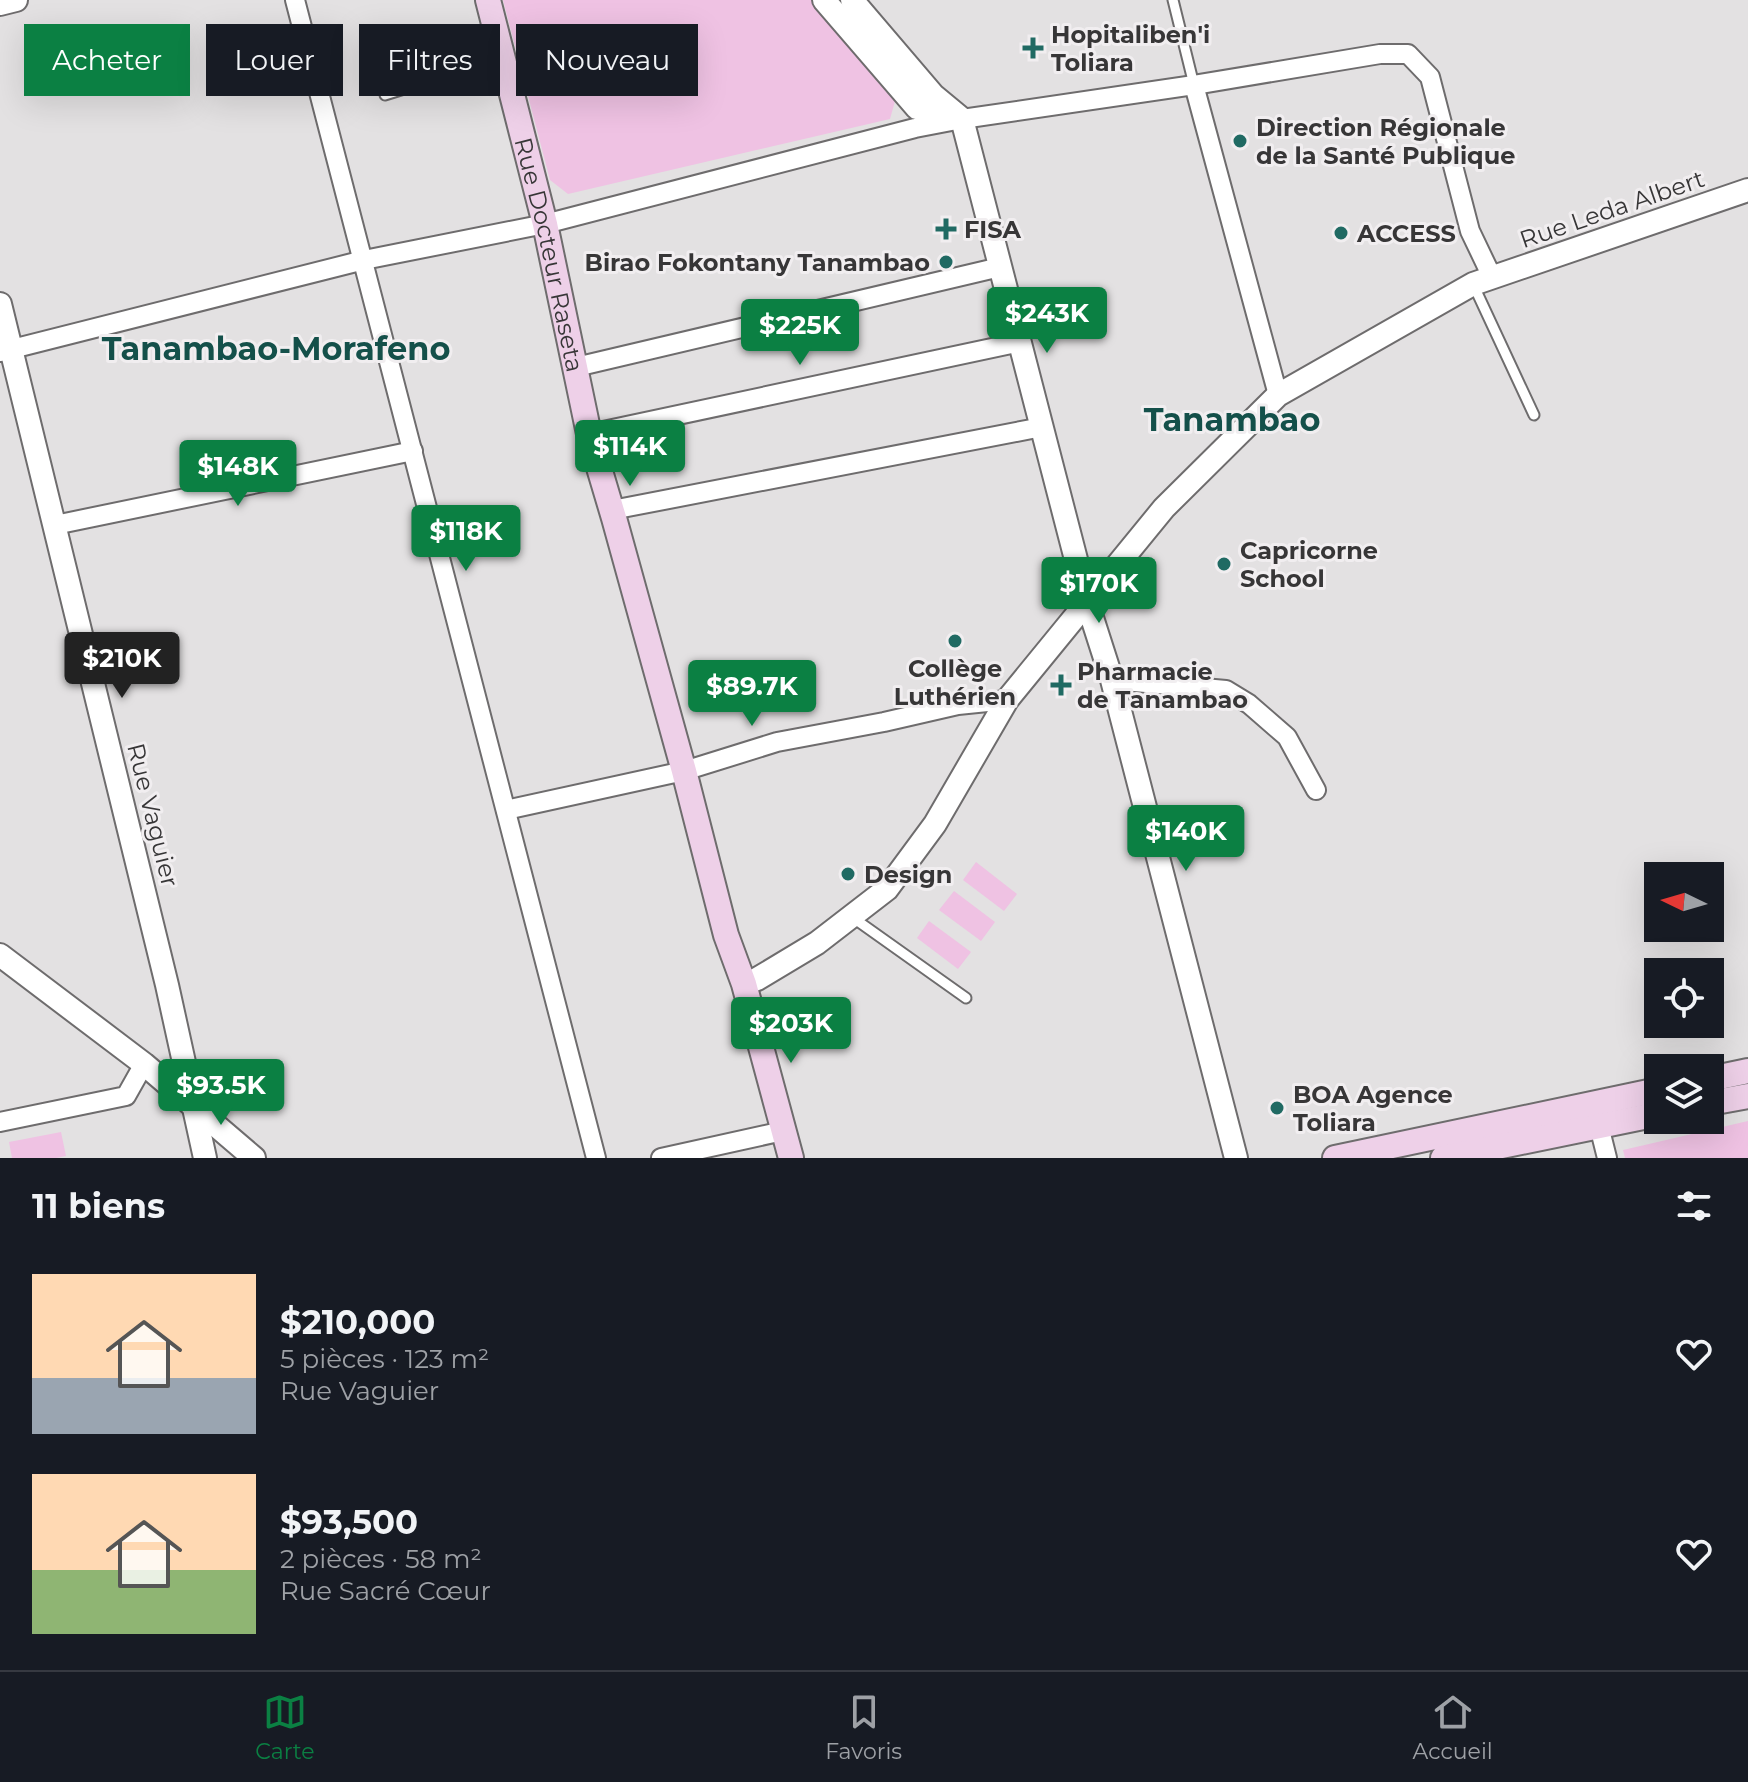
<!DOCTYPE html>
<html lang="fr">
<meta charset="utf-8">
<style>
:root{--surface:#171b24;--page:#20242c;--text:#f1f3f6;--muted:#9ea1a6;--line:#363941;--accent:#0b8043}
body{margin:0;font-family:Montserrat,sans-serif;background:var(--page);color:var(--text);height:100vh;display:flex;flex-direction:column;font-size:30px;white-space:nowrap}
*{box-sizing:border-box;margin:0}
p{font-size:26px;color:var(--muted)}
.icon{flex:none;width:44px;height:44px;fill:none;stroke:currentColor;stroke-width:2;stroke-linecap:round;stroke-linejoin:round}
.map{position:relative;height:1158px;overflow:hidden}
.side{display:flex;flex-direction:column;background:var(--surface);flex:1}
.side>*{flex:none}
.banner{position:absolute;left:24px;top:24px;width:800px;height:72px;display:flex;gap:16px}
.needle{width:52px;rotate:275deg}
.tools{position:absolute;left:1644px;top:862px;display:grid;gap:16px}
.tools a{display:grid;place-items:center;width:80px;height:80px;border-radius:0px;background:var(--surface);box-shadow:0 8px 32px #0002;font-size:40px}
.price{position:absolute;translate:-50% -68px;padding:0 18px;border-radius:8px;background:var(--accent);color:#fff;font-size:26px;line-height:52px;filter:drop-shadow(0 2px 4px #0008)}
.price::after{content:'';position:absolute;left:50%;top:48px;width:24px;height:18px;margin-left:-12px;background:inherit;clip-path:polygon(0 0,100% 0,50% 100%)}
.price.selected{background:#222;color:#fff}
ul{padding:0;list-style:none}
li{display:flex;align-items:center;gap:24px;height:200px;padding:0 32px}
li span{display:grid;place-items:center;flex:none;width:224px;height:160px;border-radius:0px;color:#555}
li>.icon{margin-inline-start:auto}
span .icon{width:96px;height:96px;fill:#fffc;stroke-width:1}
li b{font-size:34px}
h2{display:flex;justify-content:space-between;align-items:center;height:96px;padding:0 32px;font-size:34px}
.chip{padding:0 28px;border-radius:0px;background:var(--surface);box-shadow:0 8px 32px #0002;font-size:28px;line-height:72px}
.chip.selected{background:var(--accent);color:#fff}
.tab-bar{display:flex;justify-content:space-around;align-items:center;height:112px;border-top:2px solid var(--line);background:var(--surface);font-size:22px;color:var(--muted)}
.tab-bar a{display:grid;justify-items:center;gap:4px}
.tab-bar .selected{color:var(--accent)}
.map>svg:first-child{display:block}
.green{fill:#efc2e3}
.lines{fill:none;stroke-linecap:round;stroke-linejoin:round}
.service-casing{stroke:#6e6c6d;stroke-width:13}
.minor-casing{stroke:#6e6c6d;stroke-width:22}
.tertiary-casing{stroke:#6e6c6d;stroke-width:26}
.secondary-casing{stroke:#6e6c6d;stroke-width:28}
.service{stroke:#fff;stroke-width:9}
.minor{stroke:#fff;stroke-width:18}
.tertiary{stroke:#fff;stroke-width:22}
.secondary{stroke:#eed0e8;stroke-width:24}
.poi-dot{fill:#206a63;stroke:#f1eef0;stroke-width:3}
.labels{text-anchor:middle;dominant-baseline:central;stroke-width:6;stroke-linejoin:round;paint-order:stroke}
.poi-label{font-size:24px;font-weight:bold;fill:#373637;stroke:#f1eef0;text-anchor:start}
.street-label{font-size:24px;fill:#373637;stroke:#f1eef0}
.district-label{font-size:32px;font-weight:bold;fill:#14504a;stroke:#f1eef0}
</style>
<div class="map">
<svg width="1748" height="1158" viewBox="0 0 1748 1158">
<rect width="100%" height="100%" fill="#e3e1e2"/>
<g class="green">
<polygon points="503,0 817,0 897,94 890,119 568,194 550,180"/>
<polygon points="976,862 1017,894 1004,911 963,880"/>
<polygon points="954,891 995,922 981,941 939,910"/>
<polygon points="929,921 971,952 958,969 917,938"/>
<polygon points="1748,1121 1748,1158 1625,1158 1623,1150"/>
<polygon points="61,1132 66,1156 56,1158 12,1158 9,1142"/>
</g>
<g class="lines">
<g class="service-casing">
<g id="service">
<polyline points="1173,0 1194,85"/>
<polyline points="385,95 414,86 424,68 499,48"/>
<polyline points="1473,284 1534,415"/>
<polyline points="852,917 966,998"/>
</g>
</g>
<g class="minor-casing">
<g id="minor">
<polyline points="295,0 596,1158"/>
<polyline points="1194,85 1278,395"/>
<polyline points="0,352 364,260 545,224 915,128 962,119 1194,85 1380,54 1408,54 1430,77 1470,231 1492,277"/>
<polyline points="576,367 1000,267"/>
<polyline points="589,434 1020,342"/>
<polyline points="612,510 1042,427"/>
<polyline points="55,525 413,451"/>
<polyline points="1112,680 1226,690 1249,704 1287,737 1316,790"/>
<polyline points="506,810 684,771 777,742 884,722 958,705 1007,700"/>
<polyline points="0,1122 126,1096 144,1064"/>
<polyline points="1599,1126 1607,1158"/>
<polyline points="661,1158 783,1131"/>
</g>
</g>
<g class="tertiary-casing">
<g id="tertiary">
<polyline points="824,0 917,108 956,117"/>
<polyline points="852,0 933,95 962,119 1087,602 1112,680 1236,1158"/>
<polyline points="0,4 16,0"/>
<polyline points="0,304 167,985 205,1158"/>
<polyline points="0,955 144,1064 254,1158"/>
<polyline points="744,984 757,979 817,943 887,889 935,824 1007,700 1164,508 1278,395 1473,284 1748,190"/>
</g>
</g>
<g class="secondary-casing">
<g id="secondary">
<path id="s1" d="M488,0L545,224L589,434L614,518L684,771L726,935L744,984L791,1158"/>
<polyline points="1710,1079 1748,1071"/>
<polyline points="1710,1103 1748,1096"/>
<polyline points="1335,1158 1658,1090"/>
<polyline points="1443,1158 1658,1114"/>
</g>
</g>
<use href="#service" class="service"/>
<use href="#minor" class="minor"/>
<use href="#tertiary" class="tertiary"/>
<use href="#secondary" class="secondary"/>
</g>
<g class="poi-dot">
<path d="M1029 36h8v8h8v8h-8v8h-8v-8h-8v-8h8z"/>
<circle cx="1240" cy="141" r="8"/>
<path d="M942 217h8v8h8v8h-8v8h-8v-8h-8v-8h8z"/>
<circle cx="1341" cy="233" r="8"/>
<circle cx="946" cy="262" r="8"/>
<circle cx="1224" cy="564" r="8"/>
<circle cx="955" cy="641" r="8"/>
<path d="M1057 673h8v8h8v8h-8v8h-8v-8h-8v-8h8z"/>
<circle cx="848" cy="874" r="8"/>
<circle cx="1277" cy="1108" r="8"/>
</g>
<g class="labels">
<g class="poi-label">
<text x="1051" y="34">Hopitaliben'i<tspan x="1051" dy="28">Toliara</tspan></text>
<text x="1256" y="127">Direction Régionale<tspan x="1256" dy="28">de la Santé Publique</tspan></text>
<text x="964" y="229">FISA</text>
<text x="1357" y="233">ACCESS</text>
<text x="930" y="262" text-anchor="end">Birao Fokontany Tanambao</text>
<text x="1240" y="550">Capricorne<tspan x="1240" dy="28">School</tspan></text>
<text x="955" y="668" text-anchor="middle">Collège<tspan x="955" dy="28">Luthérien</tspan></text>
<text x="1077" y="671">Pharmacie<tspan x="1077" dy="28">de Tanambao</tspan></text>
<text x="864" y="874">Design</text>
<text x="1293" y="1094">BOA Agence<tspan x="1293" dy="28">Toliara</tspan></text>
</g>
<g class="street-label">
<text transform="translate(1612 209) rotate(-19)">Rue Leda Albert</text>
<text stroke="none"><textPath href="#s1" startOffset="262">Rue Docteur Raseta</textPath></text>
<text transform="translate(153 815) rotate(76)">Rue Vaguier</text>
</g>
<g class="district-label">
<text x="276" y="348">Tanambao-Morafeno</text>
<text x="1232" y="419">Tanambao</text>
</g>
</g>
</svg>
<div class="tools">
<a><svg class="needle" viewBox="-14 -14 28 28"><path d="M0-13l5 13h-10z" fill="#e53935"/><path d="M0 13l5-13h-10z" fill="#9ea1a6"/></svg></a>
<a><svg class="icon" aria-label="locate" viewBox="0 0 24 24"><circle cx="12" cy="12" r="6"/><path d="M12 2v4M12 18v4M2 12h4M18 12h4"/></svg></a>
<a><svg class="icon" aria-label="layers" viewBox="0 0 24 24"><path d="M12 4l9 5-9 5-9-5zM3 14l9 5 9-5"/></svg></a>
</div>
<b class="price" style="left:1047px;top:355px">$243K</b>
<b class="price" style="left:800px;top:367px">$225K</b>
<b class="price" style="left:630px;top:488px">$114K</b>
<b class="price" style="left:238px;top:508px">$148K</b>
<b class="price" style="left:466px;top:573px">$118K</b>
<b class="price" style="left:1099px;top:625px">$170K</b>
<b class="price selected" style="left:122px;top:700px">$210K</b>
<b class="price" style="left:752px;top:728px">$89.7K</b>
<b class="price" style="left:1186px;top:873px">$140K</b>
<b class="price" style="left:791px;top:1065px">$203K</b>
<b class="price" style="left:221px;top:1127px">$93.5K</b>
<div class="banner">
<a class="chip selected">Acheter</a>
<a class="chip">Louer</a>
<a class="chip">Filtres</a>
<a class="chip">Nouveau</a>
</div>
</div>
<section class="side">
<h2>11 biens<svg class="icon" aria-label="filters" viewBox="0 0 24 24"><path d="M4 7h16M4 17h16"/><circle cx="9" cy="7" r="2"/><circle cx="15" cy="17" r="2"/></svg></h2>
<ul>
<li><span style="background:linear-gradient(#ffd9b3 65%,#9aa5b1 0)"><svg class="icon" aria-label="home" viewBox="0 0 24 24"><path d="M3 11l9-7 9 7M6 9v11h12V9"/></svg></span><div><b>$210,000</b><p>5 pièces · 123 m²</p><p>Rue Vaguier</p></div><svg class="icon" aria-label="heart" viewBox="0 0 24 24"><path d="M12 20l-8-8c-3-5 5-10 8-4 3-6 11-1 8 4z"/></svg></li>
<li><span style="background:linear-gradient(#ffd9b3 60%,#8fb573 0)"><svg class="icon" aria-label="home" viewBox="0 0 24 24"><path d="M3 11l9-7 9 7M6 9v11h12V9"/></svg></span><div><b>$93,500</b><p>2 pièces · 58 m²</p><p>Rue Sacré Cœur</p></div><svg class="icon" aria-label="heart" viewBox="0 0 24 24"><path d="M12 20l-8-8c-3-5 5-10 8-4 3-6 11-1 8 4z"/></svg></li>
</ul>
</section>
<nav class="tab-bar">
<a class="selected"><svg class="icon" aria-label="map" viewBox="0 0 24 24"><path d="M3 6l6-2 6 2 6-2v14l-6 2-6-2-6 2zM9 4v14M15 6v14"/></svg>Carte</a>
<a><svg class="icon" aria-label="saved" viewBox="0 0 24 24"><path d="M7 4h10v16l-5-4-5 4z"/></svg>Favoris</a>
<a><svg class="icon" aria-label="home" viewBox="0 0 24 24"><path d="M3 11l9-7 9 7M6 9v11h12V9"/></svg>Accueil</a>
</nav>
